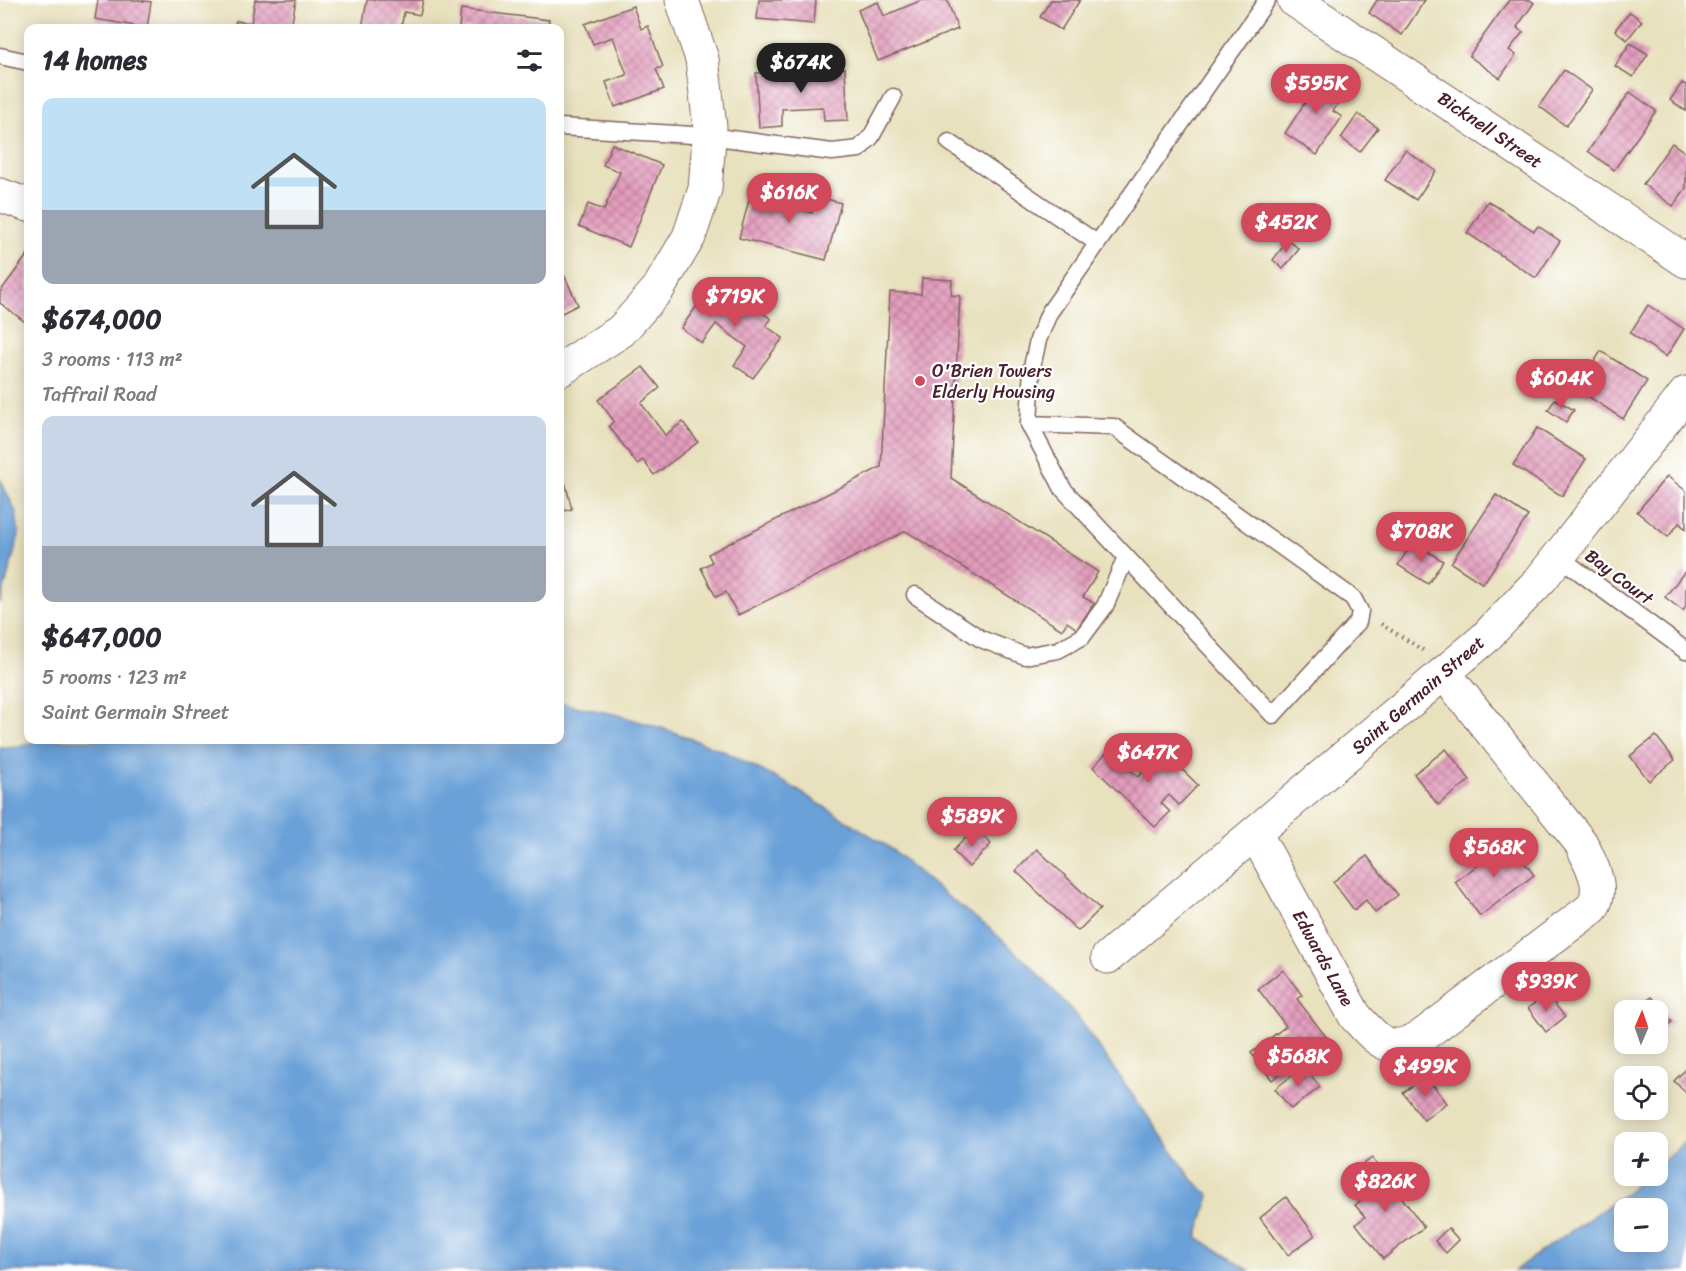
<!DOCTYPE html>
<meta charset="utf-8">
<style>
:root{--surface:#fff;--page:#f7f7f7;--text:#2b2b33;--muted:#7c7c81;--accent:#d1495b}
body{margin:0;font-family:Sriracha,sans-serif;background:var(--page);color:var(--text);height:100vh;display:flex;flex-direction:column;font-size:22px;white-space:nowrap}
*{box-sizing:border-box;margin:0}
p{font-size:20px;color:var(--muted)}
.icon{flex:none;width:33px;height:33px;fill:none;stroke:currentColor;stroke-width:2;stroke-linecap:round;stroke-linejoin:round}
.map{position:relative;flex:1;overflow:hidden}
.panel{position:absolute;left:24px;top:24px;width:540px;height:720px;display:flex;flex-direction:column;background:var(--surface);border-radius:12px;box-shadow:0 3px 15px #0003}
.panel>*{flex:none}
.needle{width:39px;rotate:2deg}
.controls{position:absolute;left:1614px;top:1000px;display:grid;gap:12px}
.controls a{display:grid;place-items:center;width:54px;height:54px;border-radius:12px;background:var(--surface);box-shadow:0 3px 15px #0003;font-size:30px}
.price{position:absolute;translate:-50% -51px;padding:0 14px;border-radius:21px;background:var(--accent);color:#fff;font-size:20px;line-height:39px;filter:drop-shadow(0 2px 3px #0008)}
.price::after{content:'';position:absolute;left:50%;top:36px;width:18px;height:14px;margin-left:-9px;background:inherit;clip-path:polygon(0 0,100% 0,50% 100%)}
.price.active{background:#222;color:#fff}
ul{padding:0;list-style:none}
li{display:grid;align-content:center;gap:12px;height:318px;padding:0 18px}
li span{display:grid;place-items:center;height:186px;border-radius:12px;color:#555}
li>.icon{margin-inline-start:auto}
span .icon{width:108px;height:108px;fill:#fffc;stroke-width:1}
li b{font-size:26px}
h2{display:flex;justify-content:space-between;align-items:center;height:72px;padding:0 18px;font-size:26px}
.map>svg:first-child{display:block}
.water{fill:#6aa1d8;stroke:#5a6082;stroke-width:1.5;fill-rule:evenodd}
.building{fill:url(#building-cross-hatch)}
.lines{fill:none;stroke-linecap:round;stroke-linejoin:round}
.lane-casing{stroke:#81635e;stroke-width:19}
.street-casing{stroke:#81635e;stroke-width:35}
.path{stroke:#81635e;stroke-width:4;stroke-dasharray:1.5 4.5;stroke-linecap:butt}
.lane{stroke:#fff;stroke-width:16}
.street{stroke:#fff;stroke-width:33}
.poi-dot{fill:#d1495b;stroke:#fff;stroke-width:2}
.labels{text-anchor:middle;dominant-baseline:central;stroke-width:4.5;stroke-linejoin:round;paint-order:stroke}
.street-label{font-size:18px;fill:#4a1f2b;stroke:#fff}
.poi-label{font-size:18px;fill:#4a1f2b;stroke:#fff;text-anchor:start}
</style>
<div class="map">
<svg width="1686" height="1271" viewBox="0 0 1686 1271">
<defs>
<pattern id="building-cross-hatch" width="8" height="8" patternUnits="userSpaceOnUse" patternTransform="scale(1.5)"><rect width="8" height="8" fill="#e39ebd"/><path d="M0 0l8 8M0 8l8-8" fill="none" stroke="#ba809a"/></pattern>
</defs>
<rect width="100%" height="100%" fill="#fff"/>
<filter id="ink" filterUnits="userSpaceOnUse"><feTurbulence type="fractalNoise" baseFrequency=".0167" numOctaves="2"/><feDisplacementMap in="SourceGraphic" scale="12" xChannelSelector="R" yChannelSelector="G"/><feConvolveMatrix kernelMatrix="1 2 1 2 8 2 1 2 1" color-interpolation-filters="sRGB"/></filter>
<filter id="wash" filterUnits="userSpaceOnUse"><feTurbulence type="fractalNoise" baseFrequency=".008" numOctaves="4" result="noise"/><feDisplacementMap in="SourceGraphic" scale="24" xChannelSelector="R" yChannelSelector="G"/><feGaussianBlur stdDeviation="1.35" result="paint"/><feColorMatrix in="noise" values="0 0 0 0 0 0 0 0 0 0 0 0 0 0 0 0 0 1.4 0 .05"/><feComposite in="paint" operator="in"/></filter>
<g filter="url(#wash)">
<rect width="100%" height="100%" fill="#e8e1bd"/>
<g class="water">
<polygon points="0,479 16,512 19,535 0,604"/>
<path d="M560,703L614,714L668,730L726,752L789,785L889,847L944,894L989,928L1032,967L1074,1013L1193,1180L1210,1196L1197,1237L1250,1271H0V747C10,749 28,746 36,740H560Z"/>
<path d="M1686,1141V1271H1514C1557,1238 1605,1212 1646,1176H1658V1166ZM1624,1209H1658V1242H1624Z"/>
</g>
<g id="blocks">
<g class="building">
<polygon points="98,0 138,0 151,2 147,28 95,19"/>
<polygon points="255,0 296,0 291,28 234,28 236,21 251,23"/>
<polygon points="367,0 423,0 420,15 404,12 401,28 362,28"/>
<polygon points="759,0 816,0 814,24 757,19"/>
<polygon points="922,0 947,0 958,29 878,61 858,10 878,2 884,16"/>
<polygon points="1051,0 1080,0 1061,30 1040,17"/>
<polygon points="1377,0 1425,0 1402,35 1369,13"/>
<polygon points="1509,0 1530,0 1534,3 1517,27 1523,32 1509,50 1516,55 1500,78 1469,56"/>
<polygon points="633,6 641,29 648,26 663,67 656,69 664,89 615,107 606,82 627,75 613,37 593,44 585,24"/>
<polygon points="461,9 549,20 548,28 459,28"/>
<polygon points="1630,12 1642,21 1627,40 1615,30"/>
<polygon points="1630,43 1648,54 1633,77 1615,66"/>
<polygon points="845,68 848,120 824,121 823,107 782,109 782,126 759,128 756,73"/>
<polygon points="1564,70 1592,90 1566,126 1539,106"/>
<polygon points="1310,73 1344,95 1333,111 1342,117 1317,155 1285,133 1308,98 1298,92"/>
<polygon points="1682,83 1686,85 1686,111 1670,100"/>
<polygon points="1630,92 1656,111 1614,170 1588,151"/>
<polygon points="1358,114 1378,128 1360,152 1341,138"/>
<polygon points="1672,143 1686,153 1686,188 1673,206 1643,184"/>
<polygon points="612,144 662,165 629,247 579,226 588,204 604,210 620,172 603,165"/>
<polygon points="1405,150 1436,171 1416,200 1385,180"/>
<polygon points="754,181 776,187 772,203 812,213 816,196 841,203 826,260 739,238"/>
<polygon points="1488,201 1534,231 1538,226 1560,241 1536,278 1467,233"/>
<polygon points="1288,240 1299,249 1283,269 1273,260"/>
<polygon points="28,254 28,324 0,303 0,292"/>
<polygon points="560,266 578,305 560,314"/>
<polygon points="922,278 952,280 951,295 960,296 951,478 1098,572 1083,597 1094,603 1077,629 1067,622 1062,630 906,531 738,615 726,592 716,597 701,568 712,562 708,554 881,467 890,292 921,294"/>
<polygon points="711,286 730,300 735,293 771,319 766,326 783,338 753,378 734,365 747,347 716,324 702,343 681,328"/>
<polygon points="1648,305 1684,329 1666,357 1630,333"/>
<polygon points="1601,351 1647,381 1623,419 1577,389"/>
<polygon points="643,367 660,388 641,403 665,435 683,422 698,442 654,475 643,460 637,464 609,426 614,421 598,400"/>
<polygon points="1555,399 1574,410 1566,422 1548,410"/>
<polygon points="1537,428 1586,459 1562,496 1513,465"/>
<polygon points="560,463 572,509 560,512"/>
<polygon points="1667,476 1686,491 1686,529 1679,523 1668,537 1637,512"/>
<polygon points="1496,495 1528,516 1483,584 1451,563"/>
<polygon points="1413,542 1443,561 1428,584 1398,565"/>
<polygon points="1686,570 1686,606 1683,611 1665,597"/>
<polygon points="1656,736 1675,760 1649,781 1630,756"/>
<polygon points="1446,749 1470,780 1438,805 1414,774"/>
<polygon points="1109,750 1138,777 1163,751 1198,785 1179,805 1169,795 1161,803 1170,812 1155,827 1093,767"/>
<polygon points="975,828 991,844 969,867 953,851"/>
<polygon points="1509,842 1534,875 1480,916 1455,882"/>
<polygon points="1037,849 1100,909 1078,931 1016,871"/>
<polygon points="1367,856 1398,895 1375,913 1366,900 1354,910 1333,882"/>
<polygon points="1283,970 1302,995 1297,999 1327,1038 1272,1080 1251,1053 1286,1026 1258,989"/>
<polygon points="1547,994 1565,1017 1546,1032 1528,1008"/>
<polygon points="1652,997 1672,1022 1658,1033 1658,1011 1633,1011"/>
<polygon points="1304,1066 1320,1087 1291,1109 1275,1089"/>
<polygon points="1686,1069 1686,1093 1674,1081"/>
<polygon points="1426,1076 1447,1103 1424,1120 1403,1093"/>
<polygon points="1372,1158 1424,1227 1383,1259 1356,1224 1365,1217 1355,1205 1372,1192 1356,1170"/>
<polygon points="1286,1197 1315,1235 1288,1255 1260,1218"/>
<polygon points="1448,1228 1459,1240 1446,1253 1435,1241"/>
</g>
</g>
</g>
<g filter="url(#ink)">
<use href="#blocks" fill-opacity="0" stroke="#81635e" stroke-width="1.5"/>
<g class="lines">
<g class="lane-casing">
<g id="lane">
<polyline points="0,56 28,62"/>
<polyline points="560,127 709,136 832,152 859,149 871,137 893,97"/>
<polyline points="949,142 1097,243"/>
<polyline points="1029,424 1114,427 1353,598 1360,611 1358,622 1273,715 1063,489 1029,424 1032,367 1038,340 1049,313 1267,0"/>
<polyline points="1558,556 1686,651"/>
<polyline points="915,595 981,639 1025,656 1058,650 1082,637 1105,606 1126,557"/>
</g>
</g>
<g class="street-casing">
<g id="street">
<polyline points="1294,0 1686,261"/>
<polyline points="0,195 28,205"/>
<polyline points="560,370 621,331 658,289 689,237 705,189 710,127 702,59 682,0"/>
<path d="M1255,833L1355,1016C1378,1041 1388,1056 1422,1036L1592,908C1606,887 1590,863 1581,843L1444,673"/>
<polyline points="1108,957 1484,639 1541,579 1686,393"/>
</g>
</g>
<polyline class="path" points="1381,624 1423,650"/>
<use href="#lane" class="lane"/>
<use href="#street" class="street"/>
</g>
</g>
<circle class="poi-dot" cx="920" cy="381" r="6"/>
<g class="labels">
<g class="street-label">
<text transform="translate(1490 130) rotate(34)">Bicknell Street</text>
<text transform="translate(1619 577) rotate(37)">Bay Court</text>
<text transform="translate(1418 695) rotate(-41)">Saint Germain Street</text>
<text transform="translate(1323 958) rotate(61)">Edwards Lane</text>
</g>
<g class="poi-label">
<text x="932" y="371">O'Brien Towers<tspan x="932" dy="21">Elderly Housing</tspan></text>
</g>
</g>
</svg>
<div class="controls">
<a><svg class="needle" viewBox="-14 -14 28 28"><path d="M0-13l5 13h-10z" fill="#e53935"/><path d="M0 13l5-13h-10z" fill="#7c7c81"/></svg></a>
<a><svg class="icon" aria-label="locate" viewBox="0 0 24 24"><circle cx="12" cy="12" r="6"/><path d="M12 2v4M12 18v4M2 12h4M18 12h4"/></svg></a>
<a>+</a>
<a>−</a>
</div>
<b class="price active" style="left:801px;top:94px">$674K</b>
<b class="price" style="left:1316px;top:115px">$595K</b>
<b class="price" style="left:789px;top:224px">$616K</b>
<b class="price" style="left:1286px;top:254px">$452K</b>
<b class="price" style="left:735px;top:328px">$719K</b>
<b class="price" style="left:1561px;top:410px">$604K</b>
<b class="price" style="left:1421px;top:563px">$708K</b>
<b class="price" style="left:1148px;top:784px">$647K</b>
<b class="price" style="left:972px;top:848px">$589K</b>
<b class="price" style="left:1494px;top:879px">$568K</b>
<b class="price" style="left:1546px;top:1013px">$939K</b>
<b class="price" style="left:1298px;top:1088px">$568K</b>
<b class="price" style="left:1425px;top:1098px">$499K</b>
<b class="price" style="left:1385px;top:1213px">$826K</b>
<section class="panel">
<h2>14 homes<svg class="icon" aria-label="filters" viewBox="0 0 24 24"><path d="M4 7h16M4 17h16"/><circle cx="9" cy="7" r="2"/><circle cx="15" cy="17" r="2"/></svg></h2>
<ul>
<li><span style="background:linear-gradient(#bfe0f5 60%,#9aa5b1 0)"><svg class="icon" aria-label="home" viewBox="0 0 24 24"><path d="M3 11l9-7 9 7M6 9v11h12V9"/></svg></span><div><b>$674,000</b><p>3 rooms · 113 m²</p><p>Taffrail Road</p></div></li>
<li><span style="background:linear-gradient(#c9d6e8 70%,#9aa5b1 0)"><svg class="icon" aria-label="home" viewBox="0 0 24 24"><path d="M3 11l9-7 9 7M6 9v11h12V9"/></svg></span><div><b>$647,000</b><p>5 rooms · 123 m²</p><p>Saint Germain Street</p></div></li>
</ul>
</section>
</div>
